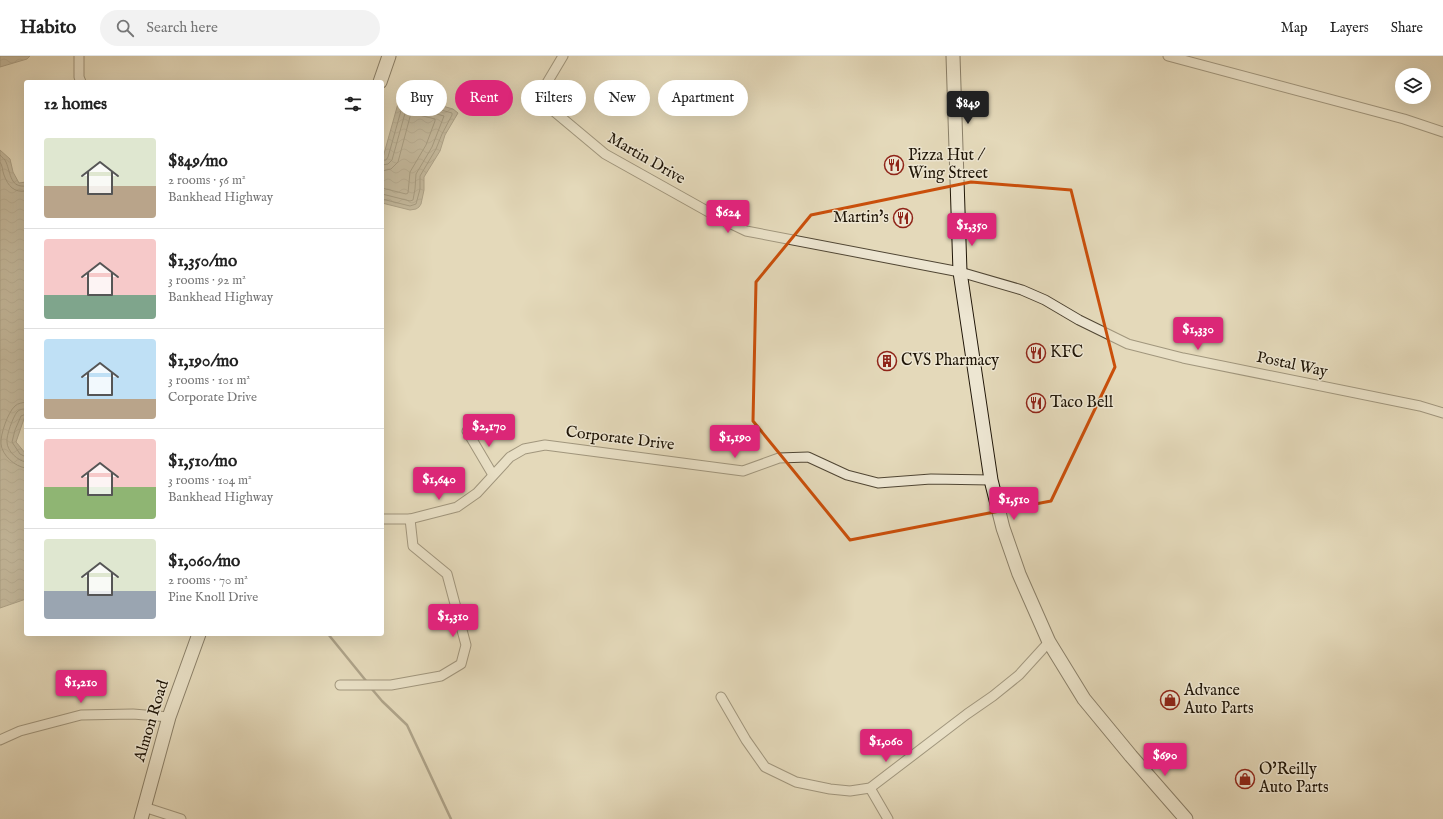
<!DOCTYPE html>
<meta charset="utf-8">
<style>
:root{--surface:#fff;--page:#f2f2f2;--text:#222;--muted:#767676;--line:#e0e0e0;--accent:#db2777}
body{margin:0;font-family:"IM FELL English",serif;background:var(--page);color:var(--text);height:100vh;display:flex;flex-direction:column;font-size:15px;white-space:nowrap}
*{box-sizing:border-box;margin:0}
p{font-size:13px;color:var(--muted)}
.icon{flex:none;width:22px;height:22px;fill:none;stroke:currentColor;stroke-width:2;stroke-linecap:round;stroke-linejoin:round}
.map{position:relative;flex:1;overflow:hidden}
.drawer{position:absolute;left:24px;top:24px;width:360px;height:556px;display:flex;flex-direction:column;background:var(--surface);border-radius:4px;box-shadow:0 4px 16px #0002}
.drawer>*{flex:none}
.guide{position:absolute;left:396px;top:24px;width:380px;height:36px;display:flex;gap:8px}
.buttons{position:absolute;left:1395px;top:12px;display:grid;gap:8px}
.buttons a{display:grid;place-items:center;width:36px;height:36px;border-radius:50%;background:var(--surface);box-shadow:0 4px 16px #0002;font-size:20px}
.price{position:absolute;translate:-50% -34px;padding:0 9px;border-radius:4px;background:var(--accent);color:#fff;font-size:13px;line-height:26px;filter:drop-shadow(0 1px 2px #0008)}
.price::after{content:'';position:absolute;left:50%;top:24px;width:12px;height:9px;margin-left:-6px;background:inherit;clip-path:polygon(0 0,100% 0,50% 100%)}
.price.active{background:#222;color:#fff}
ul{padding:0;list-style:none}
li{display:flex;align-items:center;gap:12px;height:100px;padding:0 20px}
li+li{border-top:1px solid var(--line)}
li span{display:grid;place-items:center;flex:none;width:112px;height:80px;border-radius:4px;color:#555}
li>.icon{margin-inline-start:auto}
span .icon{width:48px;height:48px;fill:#fffc;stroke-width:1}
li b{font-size:17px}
h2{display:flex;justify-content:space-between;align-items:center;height:48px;padding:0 20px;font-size:17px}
.tag{padding:0 14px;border-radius:18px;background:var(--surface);box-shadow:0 4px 16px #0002;font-size:14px;line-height:36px}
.tag.active{background:var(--accent);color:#fff}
header{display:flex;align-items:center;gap:24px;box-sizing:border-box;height:56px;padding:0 20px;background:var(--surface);border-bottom:1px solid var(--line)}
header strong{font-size:19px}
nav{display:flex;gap:22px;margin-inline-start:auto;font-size:14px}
.search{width:280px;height:36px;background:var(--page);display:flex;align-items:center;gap:10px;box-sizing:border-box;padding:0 14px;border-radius:22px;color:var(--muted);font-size:15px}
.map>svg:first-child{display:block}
.water{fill:url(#water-waves);stroke:#6d624e}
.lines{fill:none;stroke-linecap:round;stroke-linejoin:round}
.shore{stroke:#605642;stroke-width:1}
.stream{stroke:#6d624e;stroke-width:2.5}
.street-casing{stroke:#504634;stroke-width:11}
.secondary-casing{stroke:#1f1507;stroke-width:15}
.street{stroke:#ede6d2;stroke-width:9}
.secondary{stroke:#ede6d2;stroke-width:13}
.marked{fill:none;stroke:#ca4f0b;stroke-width:3;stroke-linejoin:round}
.labels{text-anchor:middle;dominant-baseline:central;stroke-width:3;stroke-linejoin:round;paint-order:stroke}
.poi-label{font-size:16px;fill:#1f1507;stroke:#ede6d2;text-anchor:start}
.street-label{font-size:16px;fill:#1f1507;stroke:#ede6d2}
</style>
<header>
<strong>Habito</strong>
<div class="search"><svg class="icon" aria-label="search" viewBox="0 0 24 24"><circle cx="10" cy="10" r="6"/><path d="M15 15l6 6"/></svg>Search here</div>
<nav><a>Map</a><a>Layers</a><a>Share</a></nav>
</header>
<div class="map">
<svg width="1443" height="763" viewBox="0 0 1443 763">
<defs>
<pattern id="water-waves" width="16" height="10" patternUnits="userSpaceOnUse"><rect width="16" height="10" fill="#a1967d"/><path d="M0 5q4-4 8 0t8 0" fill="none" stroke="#837964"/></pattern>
</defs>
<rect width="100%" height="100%" fill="#e4d9ba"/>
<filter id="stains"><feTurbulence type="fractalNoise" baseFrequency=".005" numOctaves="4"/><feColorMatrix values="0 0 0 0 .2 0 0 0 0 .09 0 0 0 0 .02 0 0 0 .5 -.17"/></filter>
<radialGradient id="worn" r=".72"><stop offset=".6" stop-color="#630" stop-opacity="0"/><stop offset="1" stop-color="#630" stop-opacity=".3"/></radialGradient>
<g class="water">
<polygon points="0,0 30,0 27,3 0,11"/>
<polygon points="404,39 453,53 458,57 445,79 440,95 424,121 424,134 421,148 419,151 416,153 410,154 382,147 382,105 399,44 401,41"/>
<polygon points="0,94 10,103 13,116 19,127 26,126 26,357 16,386 26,398 26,543 0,552"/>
</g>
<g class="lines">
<g class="shore">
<path d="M0,99C2,102 5,103 6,106C11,118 10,132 26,130"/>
<polyline points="382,104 386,104 388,101 404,44 452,57 452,59 442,78 436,93 420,120 420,133 416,148 410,150 382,143"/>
<path d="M0,106C3,110 2,114 4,119C8,130 14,137 26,135"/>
<polyline points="382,109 388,108 392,104 407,50 444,60 432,91 416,118 415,133 413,144 410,145 382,138"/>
<polyline points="382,115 391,113 398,106 411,57 435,63 435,65 426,89 410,116 408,137 406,138 382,132"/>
<path d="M26,346C22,347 18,347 15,350C8,356 0,379 1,388C2,399 15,411 26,412"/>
<path d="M26,353C23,353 20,353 17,356C13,361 6,380 7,386C7,395 18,405 26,406"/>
<polyline points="26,358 21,360 15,374 12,386 20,398 26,401"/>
</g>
<g class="stream">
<polyline points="328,578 367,626"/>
<polyline points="371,632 382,645 407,669 451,763"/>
</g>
<g class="street-casing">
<g id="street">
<polyline points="79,0 79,21 81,26"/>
<polyline points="563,0 538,42 605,98 723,164 746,175 960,216 1022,234 1045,244 1079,264 1128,288 1183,302 1420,350 1443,357"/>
<polyline points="1168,0 1404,63 1443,76"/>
<polyline points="467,375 493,419"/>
<polyline points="382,463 410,463 457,451 477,437 510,401 524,393 545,389 743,415 779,402 808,401 847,419 878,427 931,423 991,424"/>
<polyline points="340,629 391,629 441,620 461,608 466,589 447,518 413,490 410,463"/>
<polyline points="721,641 746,684 765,711 796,726 830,733 850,735 870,732 967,658 993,640 1019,619 1049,586"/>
<polyline points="0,684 20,675 81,659 133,658 169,661"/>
<polyline points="870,732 888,763"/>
<polyline points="144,751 181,763"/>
</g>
</g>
<g class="secondary-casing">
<g id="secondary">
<polyline points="953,0 960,216 991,424 1003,472 1019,518 1049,586 1084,643 1131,700 1186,763"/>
<polyline points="380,26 389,0"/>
<polyline points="141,763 169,661 199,578"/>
</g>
</g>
<use href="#street" class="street"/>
<use href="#secondary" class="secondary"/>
</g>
<path d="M0 0H1443V763H0ZM971,126L1071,134L1115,311L1051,445L850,484L753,365L756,226L811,159Z" fill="#e4d9ba" fill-opacity=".55" fill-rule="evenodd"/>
<path class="marked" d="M971,126L1071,134L1115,311L1051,445L850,484L753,365L756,226L811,159Z"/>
<defs>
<g id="restaurant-ring" transform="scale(1)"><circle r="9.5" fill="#ede6d2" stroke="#8f2418" stroke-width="1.5"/><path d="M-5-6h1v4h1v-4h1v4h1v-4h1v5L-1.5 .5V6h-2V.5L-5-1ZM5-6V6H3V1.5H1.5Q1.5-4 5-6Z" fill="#8f2418"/></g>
<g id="building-ring" transform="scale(1)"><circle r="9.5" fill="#ede6d2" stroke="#8f2418" stroke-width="1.5"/><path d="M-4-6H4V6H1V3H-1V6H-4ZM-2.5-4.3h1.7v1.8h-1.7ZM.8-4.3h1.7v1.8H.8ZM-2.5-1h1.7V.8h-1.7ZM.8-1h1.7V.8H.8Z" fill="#8f2418"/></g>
<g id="shop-ring" transform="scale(1)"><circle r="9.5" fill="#ede6d2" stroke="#8f2418" stroke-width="1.5"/><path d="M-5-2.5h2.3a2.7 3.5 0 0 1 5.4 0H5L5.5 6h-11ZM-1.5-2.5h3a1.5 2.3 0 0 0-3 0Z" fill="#8f2418"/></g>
</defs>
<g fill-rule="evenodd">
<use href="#restaurant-ring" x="894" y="109"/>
<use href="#restaurant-ring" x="903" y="162"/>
<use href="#restaurant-ring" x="1036" y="297"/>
<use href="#building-ring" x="887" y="305"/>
<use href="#restaurant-ring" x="1036" y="347"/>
<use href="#shop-ring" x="1170" y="644"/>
<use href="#shop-ring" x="1245" y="723"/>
</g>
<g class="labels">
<g class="poi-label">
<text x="908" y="100">Pizza Hut /<tspan x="908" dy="18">Wing Street</tspan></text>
<text x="889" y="162" text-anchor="end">Martin's</text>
<text x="1050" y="297">KFC</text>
<text x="901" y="305">CVS Pharmacy</text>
<text x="1050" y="347">Taco Bell</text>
<text x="1184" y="635">Advance<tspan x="1184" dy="18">Auto Parts</tspan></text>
<text x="1259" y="714">O'Reilly<tspan x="1259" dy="18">Auto Parts</tspan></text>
</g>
<g class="street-label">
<text transform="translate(646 103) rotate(30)">Martin Drive</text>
<text transform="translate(1292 309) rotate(12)">Postal Way</text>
<text transform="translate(620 383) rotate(7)">Corporate Drive</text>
<text transform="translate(152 665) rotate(-73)">Almon Road</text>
</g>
</g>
<rect width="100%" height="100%" filter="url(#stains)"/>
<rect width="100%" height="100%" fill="url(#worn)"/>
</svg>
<div class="buttons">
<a><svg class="icon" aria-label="layers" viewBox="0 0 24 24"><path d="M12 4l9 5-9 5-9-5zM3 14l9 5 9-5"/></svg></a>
</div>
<b class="price active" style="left:968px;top:69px">$849</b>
<b class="price" style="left:728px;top:178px">$624</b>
<b class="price" style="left:972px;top:191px">$1,350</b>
<b class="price" style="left:1198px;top:295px">$1,330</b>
<b class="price" style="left:489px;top:392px">$2,170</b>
<b class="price" style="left:735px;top:403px">$1,190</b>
<b class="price" style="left:439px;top:445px">$1,640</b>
<b class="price" style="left:1014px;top:465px">$1,510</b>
<b class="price" style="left:453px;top:582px">$1,310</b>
<b class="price" style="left:81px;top:648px">$1,210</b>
<b class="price" style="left:886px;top:707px">$1,060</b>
<b class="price" style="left:1165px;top:721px">$690</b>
<div class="guide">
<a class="tag">Buy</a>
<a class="tag active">Rent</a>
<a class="tag">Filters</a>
<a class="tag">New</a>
<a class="tag">Apartment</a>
</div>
<section class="drawer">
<h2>12 homes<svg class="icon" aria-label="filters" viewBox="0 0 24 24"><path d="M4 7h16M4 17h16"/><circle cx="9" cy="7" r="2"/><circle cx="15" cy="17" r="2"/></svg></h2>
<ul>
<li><span style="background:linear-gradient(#dfe7d0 60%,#b9a48a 0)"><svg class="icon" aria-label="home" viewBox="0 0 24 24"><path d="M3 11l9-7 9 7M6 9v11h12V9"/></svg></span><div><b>$849/mo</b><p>2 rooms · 56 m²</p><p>Bankhead Highway</p></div></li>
<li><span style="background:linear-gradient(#f6c9c9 70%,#7fa58c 0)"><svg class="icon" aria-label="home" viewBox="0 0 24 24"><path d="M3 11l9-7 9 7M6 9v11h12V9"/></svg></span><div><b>$1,350/mo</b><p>3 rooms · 92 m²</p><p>Bankhead Highway</p></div></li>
<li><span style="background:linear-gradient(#bfe0f5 75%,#b9a48a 0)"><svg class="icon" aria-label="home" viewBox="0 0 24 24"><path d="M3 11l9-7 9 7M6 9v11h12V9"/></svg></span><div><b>$1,190/mo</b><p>3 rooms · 101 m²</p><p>Corporate Drive</p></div></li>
<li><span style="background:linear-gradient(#f6c9c9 60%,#8fb573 0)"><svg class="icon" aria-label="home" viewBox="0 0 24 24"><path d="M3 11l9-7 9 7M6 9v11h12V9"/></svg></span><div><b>$1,510/mo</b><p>3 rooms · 104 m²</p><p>Bankhead Highway</p></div></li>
<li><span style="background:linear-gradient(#dfe7d0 65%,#9aa5b1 0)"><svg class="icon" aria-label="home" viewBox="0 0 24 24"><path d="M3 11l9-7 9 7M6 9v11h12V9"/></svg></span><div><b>$1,060/mo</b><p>2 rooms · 70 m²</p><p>Pine Knoll Drive</p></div></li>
</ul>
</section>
</div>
